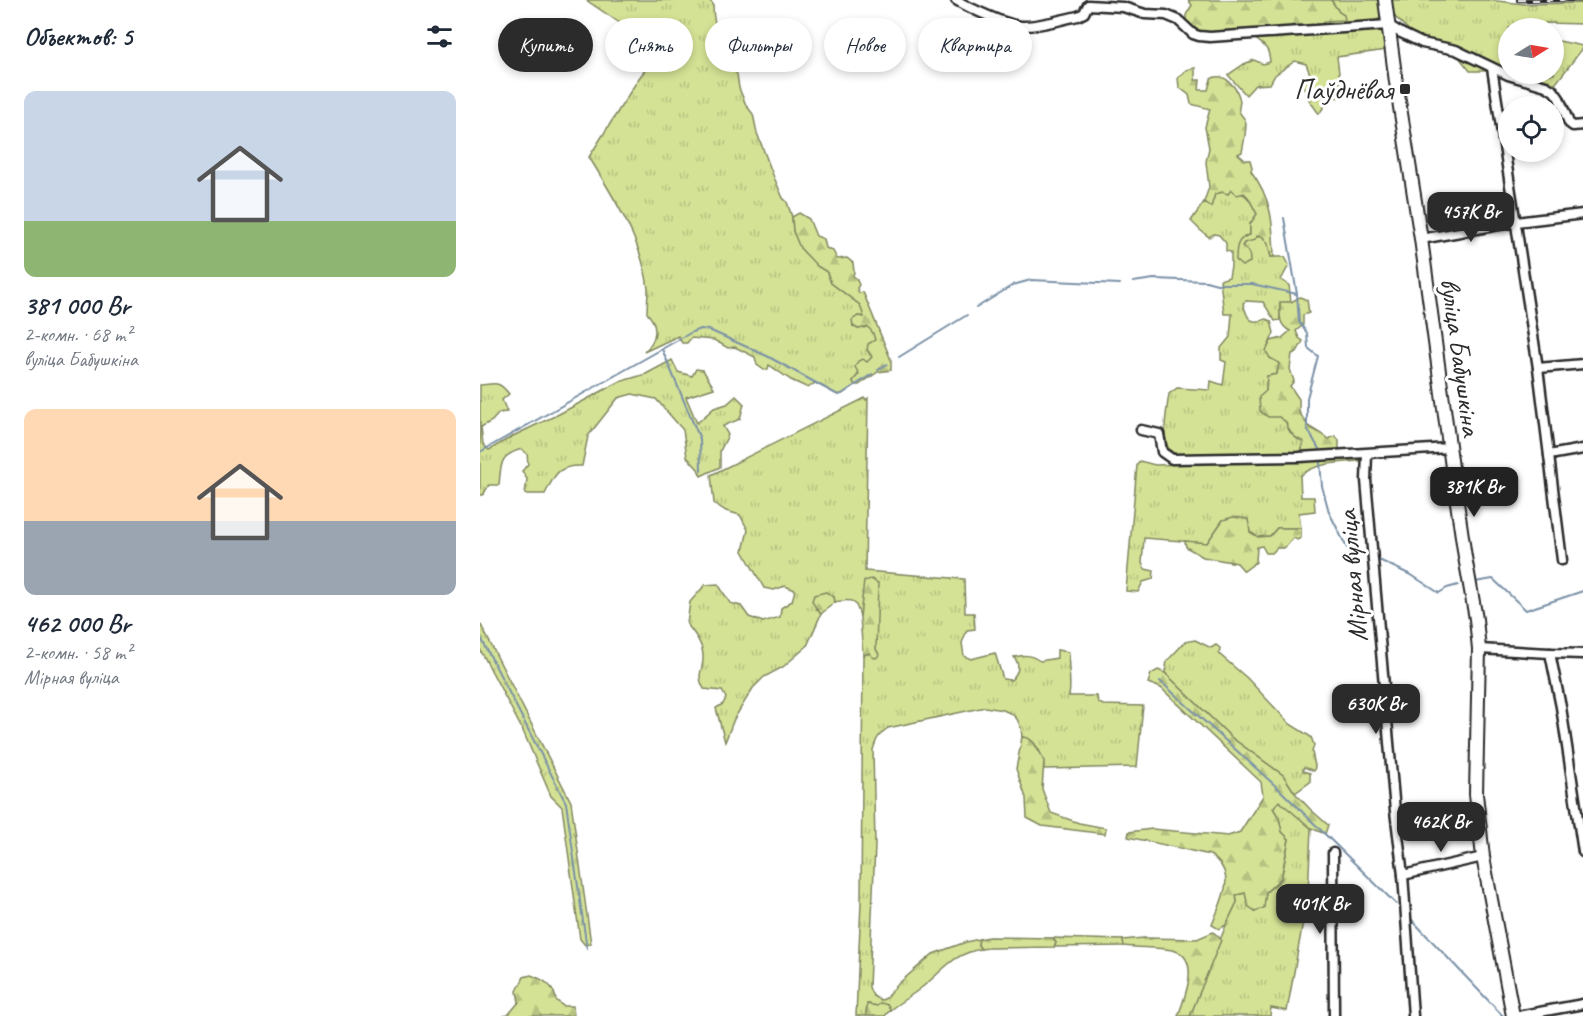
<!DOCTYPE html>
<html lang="ru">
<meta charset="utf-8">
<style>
:root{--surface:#fff;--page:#f2f2f3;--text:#1f2937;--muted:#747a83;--accent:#2b2b2b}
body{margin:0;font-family:Caveat,sans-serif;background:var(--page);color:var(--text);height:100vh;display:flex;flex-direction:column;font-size:22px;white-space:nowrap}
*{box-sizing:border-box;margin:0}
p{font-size:20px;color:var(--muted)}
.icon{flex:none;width:33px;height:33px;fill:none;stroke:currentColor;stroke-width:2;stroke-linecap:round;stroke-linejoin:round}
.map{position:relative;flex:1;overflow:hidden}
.details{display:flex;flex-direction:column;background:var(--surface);width:480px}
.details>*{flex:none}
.hud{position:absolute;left:18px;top:18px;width:570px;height:54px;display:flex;gap:12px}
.needle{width:39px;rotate:79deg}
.tools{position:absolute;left:1018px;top:18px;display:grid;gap:12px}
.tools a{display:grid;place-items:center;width:66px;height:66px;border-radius:50%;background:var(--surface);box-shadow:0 3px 9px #0003;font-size:30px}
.price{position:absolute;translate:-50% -51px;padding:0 14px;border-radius:12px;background:var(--accent);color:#fff;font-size:20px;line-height:39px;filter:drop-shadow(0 2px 3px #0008)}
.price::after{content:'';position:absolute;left:50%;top:36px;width:18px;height:14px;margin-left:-9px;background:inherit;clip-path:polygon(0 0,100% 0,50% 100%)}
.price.selected{background:#222;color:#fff}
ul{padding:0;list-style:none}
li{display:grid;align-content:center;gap:12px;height:318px;padding:0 24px}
li span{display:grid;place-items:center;height:186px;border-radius:12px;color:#555}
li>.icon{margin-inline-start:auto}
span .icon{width:108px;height:108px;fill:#fffc;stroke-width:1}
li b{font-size:26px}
h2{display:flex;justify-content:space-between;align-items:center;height:72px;padding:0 24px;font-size:26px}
.chip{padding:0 21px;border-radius:27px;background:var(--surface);box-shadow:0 3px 9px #0003;font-size:21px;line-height:54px}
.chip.selected{background:var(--accent);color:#fff}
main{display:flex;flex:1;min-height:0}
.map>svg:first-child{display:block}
.grass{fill:url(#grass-tufts);stroke:#808660;stroke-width:1.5}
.forest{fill:url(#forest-firs);stroke:#808660;stroke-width:1.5}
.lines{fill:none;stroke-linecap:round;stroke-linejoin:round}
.stream{stroke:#7a91a7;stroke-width:2}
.street-casing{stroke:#2b2b2b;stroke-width:13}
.secondary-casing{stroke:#2b2b2b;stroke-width:16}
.street{stroke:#fff;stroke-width:8}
.secondary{stroke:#fff;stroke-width:12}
.rail-casing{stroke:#2b2b2b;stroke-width:4.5}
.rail{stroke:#fff;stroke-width:2;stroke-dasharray:7;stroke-linecap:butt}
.poi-dot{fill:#2b2b2b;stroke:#fff;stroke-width:2}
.labels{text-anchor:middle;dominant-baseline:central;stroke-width:6;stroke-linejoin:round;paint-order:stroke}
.poi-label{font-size:28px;fill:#2b2b2b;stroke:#fff;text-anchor:end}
.street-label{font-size:28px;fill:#2b2b2b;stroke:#fff}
</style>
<main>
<section class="details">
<h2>Объектов: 5<svg class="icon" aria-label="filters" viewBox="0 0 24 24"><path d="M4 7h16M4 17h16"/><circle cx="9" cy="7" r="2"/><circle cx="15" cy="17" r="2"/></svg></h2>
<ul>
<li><span style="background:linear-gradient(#c9d6e8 70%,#8fb573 0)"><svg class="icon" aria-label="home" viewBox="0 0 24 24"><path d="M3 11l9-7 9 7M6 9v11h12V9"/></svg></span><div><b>381 000 Br</b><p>2-комн. · 68 m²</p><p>вуліца Бабушкіна</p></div></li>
<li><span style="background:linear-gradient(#ffd9b3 60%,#9aa5b1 0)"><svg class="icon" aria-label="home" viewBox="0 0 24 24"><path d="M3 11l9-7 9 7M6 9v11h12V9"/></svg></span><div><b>462 000 Br</b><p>2-комн. · 58 m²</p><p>Мірная вуліца</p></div></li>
</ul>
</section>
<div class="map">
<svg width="1103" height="1016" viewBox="0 0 1103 1016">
<defs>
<pattern id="grass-tufts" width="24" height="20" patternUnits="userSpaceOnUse" patternTransform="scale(1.5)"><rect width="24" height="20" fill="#d4e295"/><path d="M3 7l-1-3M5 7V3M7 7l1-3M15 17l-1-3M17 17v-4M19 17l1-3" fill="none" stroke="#b6c281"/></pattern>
<pattern id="forest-firs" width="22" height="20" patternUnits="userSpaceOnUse" patternTransform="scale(1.5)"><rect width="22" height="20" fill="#d4e295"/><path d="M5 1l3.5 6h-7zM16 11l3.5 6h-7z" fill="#b6c281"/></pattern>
</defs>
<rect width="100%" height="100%" fill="#fff"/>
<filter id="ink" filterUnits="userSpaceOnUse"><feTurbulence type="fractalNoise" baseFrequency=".0167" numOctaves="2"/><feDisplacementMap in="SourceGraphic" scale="12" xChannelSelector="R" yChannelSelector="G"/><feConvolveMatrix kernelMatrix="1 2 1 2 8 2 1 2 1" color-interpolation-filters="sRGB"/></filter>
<g filter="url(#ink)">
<g class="grass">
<path d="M106,0H229L233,4C233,21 235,29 248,40L245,52L251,68L257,74L259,88L266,105L273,114L277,133L293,175L303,198L307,202L312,217L313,231L337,266L347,272L351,283L380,305L385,317L378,316L373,320V326L378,329L389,327L394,333L395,340L392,357L373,381L375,385L362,394L358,395L335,383L328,388L311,380L289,365L288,369L284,370L277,365L275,357L255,347L248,348L234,340L211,338L207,343H202L198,336L164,352C177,340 179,326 167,313C167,305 168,297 168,289C163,242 133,196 109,157L159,78L169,65L172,59V54L168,42Z"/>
<polygon points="851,0 901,0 901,15 899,19 889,23 841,25 844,21 859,12"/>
<polygon points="909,0 1008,0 1044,4 1103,3 1103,24 1066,23 1065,28 1029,28 1029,73 935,36 914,16"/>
<path d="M895,29L904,32L906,50L857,57L862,97L850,98L839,114L827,97L822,81L830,74L826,64L815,61L795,75L790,84L775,85L766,95L748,75L764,64L774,60L783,64L790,62C789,48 785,46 774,38Z"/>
<polygon points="1079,41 1103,46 1103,48 1073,87 1029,74 1074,74 1074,49 1076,48"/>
<polygon points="975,52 986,61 1006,68 1007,71 990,71"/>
<path d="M751,190C769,194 769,199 777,214L770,224V235L764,236L762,246C766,239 775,236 783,237L788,244L791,257H805L809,265L801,280L809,285L811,302L800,303V320L795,321L783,302L766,301L763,303C767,317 769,326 786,319L791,321L794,333L786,351L790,358L799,363L797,374L787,376L786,391L799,417L806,422C808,432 814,438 824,442L821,452L704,456C700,455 694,454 691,451C680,442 687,408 689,394L697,388L730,390L731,381L743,385L746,362L741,360V348L750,337L752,314H744L740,280L749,277L751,266V252L746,251V243L739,235L734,234L729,237L720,230L711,221L724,202L731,206L735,194Z"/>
<path d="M192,360L198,372L212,376L216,369L223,370L234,388L206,397L217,423L234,408L247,404L256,396L264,404L260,419L243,426L248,435L240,451V467L221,476L218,469L207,457L203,430L176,399L152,394L138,398L108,436L102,466C78,465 75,474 65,494H45L47,479L42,471L48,464L47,454L42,449C19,455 21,465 19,485H9L3,495H0V385C16,384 18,380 29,394L22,400L27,412L19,413L12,421L1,427L3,444L9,450L33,436L79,414L139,382L166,374Z"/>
<path d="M385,398L386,400L388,398L385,571L484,579L485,613H494L495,629L487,630L482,643L484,656L491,659L515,653L523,679L531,680C538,673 541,666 534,657C545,654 551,655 560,661L577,658V650L589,652C587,667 592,681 589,696H617L618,702L623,705L663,706L657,767L564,769C564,757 556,738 542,737L541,728L537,719L532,714L523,710L505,707L408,728C399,734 396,739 393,750L395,845L389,987C392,996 394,998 402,1000L406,998L418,984L453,954L486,942L499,939L498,945L501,949C470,955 464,971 441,988C431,996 420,1002 410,1010L408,1005L397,1006L388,1004L386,1016H376L381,903L383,655L390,653L399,655L396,649L385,581L380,617C376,600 373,598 355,602L354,597L336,608L341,614L327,646L303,667L284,677L273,688L254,719L245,742L236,708L243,704L246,698L242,691L224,689C215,672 224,672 223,656C223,644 214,633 207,624L210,602L225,585L238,584L250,603L261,606L269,617L283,622L300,617L301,608L312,601L315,590L305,586L294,590L284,588L263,551L268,530L260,515L246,511L234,503L231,475Z"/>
<path d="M880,459V461C859,463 837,462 820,476L821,497H834L835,511L819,513L821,528H797L790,536L778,537L743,520L727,543L664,538L662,563L665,569L674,571L673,579L663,582L658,592L646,591L657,465L660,461L675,465Z"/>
<polygon points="0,623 91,802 111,944 105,945 100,939 82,807 71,796 43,731 0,649"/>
<polygon points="715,640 731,648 736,645 740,648 739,654 767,678 810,724 831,737 834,745 832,752 835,766 834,771 824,767 823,769 823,771 830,773 830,782 815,793 803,775 752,738 685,673 687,661 705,642"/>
<polygon points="800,800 831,828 828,894 807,1011 791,1008 790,1016 710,1016 746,925 757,902 756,895 765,893 775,911 783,908 786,892 801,880 809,839 802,832 799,818 793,808"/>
<polygon points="573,938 643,940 644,946 574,947 576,943"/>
</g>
<g class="forest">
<polygon points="708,0 851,0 859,12 864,15 865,20 844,21 841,25 719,33 706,22 706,15 712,5"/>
<path d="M715,68V80H720L719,90H728L731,79C744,71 758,88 760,101C760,104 758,108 759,111C761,116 765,117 766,123C766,133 764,142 762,152L758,154L765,160H770L772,167L771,171C792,199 793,223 794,257H791L788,244L783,237L776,236L775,240L764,243L762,246C769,251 770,254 770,262L762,266L756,261C756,249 756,238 770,235V224L777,214L768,197L764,193L757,195L751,190L748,194L742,192L735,194L731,207L724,202L729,187L726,162L729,148L725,127L730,109L711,104L709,95L699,87L698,78L706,70Z"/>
<polygon points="319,213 329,219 336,236 344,239 346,248 353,251 357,259 367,258 373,263 374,272 373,276 376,278 379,285 377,288 379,293 383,292 411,360 411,370 398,372 379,385 375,385 373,381 379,374 375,367 378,361 383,359 387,362 392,357 387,350 388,344 395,340 393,333 388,327 378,329 373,326 372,320 378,316 384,317 380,305 351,283 347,272 337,266 320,248 313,231 312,217"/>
<path d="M820,297L827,300L829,313L823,315V325L816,331L819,338L823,341L817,352L812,354L810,369L814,381L810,386L819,399V412L828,426L849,439L855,436L859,440V451L821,452L824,442C814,438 808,432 806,422L799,417H788L780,411L779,397L786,391L787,376L797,374L799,363L790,358L786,351L791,341L802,338L810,331C798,325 800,315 800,302H811Z"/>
<polygon points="753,517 768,519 770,532 778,537 790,536 797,528 821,528 821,538 817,540 814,538 804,548 797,548 792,553 786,553 782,546 777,547 776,562 764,571 757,563 723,557 706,547 705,541 727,543 743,520"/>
<polygon points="391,579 398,583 396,649 399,655 396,658 392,657 390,653 383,655 380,617 384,581"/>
<polygon points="346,592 354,597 355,602 341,614 336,608 332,601 334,595"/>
<path d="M678,670L685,673L752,738L803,775L815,793L830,809L848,825L845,834L831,828L799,801L793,808L799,818L802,832L809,839L801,878L786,892L784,908L775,911L768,906L765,893L756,895L757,902L746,925L739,929L732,925C741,900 759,874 730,855L648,837L649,832L672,829L748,836L760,832L783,796L781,782L681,688L668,683L671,674Z"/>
<polygon points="542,737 548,738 554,743 564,761 562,789 571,813 599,823 626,828 625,834 562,826 547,818 546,798 536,769"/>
<path d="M733,932L738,936L741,940L710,1016H698C705,997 722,956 692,950C676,947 660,948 644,946L643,940L664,938L717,939Z"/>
<polygon points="509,937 573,938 576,943 574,947 509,948 501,949 498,945 499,939"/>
<path d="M51,975C64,980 74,985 76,1000L83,1006H93L94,1016H23L28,1015L39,1002L37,991L44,977Z"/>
<polygon points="401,1003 408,1005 410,1010 405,1016 386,1016 387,1004 397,1006"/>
</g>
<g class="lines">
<g class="stream">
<polyline points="804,218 817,294 819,322 827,333 828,348 838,356 827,398 827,428 839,449"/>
<polyline points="653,282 674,279 726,281 737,284 772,284 817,294"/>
<polyline points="496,308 533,285 551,280 640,284"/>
<polyline points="182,349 220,439 221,470"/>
<polyline points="419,357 487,315"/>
<polyline points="398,370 407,364"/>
<polyline points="0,452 212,332 221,329 229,330 287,356 358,395 362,394 392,374"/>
<polyline points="840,463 842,486 849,512 867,548 881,555"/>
<polyline points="899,560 933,576 959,593 967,588 978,585"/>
<polyline points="995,582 1013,579 1046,610 1103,591"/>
<polyline points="0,636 86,803 107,949"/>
<polyline points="680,681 799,789 916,904"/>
<polyline points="931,919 1023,1016"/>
</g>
<g class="street-casing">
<g id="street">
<path d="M476,0C489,8 528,26 542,26C557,27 583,19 598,16L604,13L608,5L643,7L665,14L686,15L698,20L713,34L719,36L730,37L908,25L921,33L942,43L976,50L1028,75L1066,86L1074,91L1079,98L1089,123L1093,126L1103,125"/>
<polyline points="1012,68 1058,368 1082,560"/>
<polyline points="941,239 1036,222 1103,214"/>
<polyline points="1058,368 1103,364"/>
<polyline points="661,430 679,434 682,452 692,459 819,457 969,448"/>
<polyline points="887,454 886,480 915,811 923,875 933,1016"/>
<polyline points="1069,455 1103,449"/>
<polyline points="999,649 1070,653 1081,707 1103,852"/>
<polyline points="1070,653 1103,654"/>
<polyline points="853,853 854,1016"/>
<polyline points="923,875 1003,857"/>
<polyline points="1038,1016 1103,1004"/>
</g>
</g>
<g class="secondary-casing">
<polyline id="secondary" points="905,0 916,82 941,239 974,482 985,557 996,619 999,649 996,794 1003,857 1033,1016"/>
</g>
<use href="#street" class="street"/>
<use href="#secondary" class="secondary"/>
<g class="rail-casing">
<polyline id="rail" points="1038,0 1103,0"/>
</g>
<use href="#rail" class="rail"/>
</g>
</g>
<rect class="poi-dot" x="919" y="83" width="12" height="12" rx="3"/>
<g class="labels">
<g class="poi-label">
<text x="913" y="89">Паўднёвая</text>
</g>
<g class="street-label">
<text transform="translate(981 357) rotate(82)">вуліца Бабушкіна</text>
<text transform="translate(872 576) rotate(-95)">Мірная вуліца</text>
</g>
</g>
</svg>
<div class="tools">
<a><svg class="needle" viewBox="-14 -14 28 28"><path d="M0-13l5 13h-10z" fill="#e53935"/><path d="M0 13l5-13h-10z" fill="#747a83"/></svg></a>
<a><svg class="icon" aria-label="locate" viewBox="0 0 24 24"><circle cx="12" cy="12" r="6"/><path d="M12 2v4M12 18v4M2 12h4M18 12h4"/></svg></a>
</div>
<b class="price" style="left:991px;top:243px">457K Br</b>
<b class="price selected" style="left:994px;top:518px">381K Br</b>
<b class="price" style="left:896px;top:735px">630K Br</b>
<b class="price" style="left:961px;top:853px">462K Br</b>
<b class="price" style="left:840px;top:935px">401K Br</b>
<div class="hud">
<a class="chip selected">Купить</a>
<a class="chip">Снять</a>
<a class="chip">Фильтры</a>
<a class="chip">Новое</a>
<a class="chip">Квартира</a>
</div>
</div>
</main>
